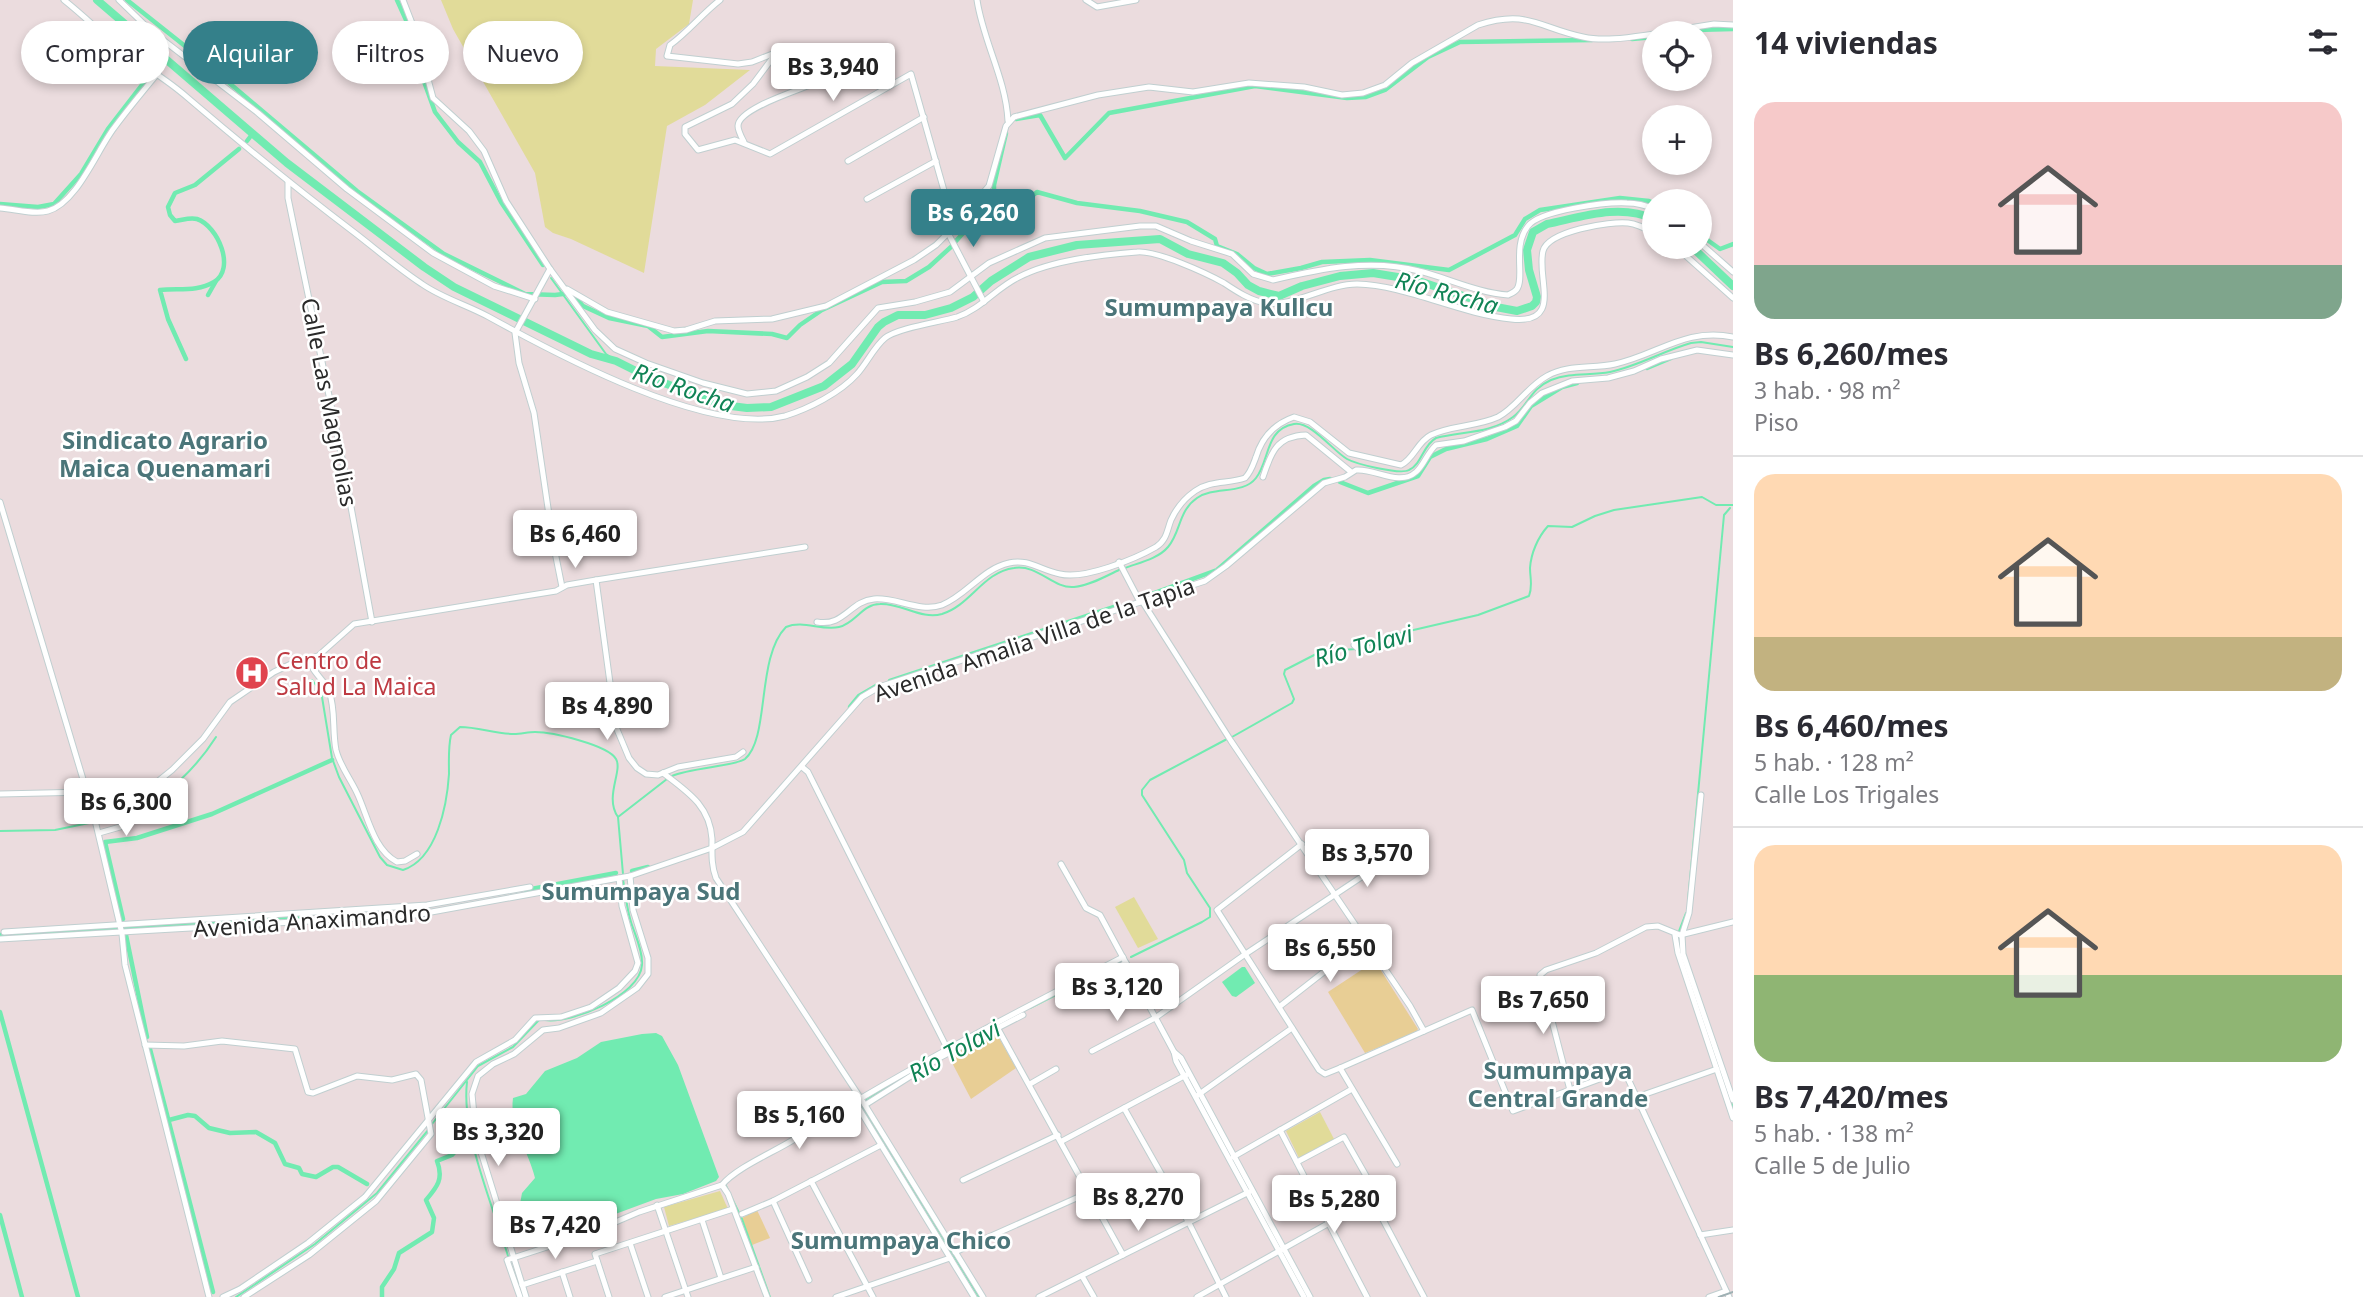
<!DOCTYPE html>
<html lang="es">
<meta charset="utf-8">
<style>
:root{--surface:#fff;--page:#f2f2f3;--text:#2b2b33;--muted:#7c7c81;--line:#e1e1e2;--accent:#34808a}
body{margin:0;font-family:"Noto Sans",sans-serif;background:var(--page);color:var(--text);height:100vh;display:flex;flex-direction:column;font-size:26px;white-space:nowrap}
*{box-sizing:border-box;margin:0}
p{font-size:23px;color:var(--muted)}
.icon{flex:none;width:38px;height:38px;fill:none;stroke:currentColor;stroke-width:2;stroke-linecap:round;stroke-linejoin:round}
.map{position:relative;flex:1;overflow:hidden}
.drawer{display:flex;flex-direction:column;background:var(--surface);width:630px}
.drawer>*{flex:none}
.hud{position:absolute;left:21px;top:21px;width:665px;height:63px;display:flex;gap:14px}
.tools{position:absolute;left:1642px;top:21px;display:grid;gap:14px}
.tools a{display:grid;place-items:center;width:70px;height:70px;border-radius:50%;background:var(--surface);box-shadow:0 4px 10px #0003;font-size:35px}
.price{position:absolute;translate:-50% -60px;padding:0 16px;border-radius:7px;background:#fff;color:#222;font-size:23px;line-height:46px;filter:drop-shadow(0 2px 4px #0008)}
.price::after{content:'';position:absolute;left:50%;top:42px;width:21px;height:16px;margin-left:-10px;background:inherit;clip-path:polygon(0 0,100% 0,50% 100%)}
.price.selected{background:var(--accent);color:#fff}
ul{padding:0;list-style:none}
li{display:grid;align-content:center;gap:14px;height:371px;padding:0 21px}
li+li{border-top:2px solid var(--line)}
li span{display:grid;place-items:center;height:217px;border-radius:21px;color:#555}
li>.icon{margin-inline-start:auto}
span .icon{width:126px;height:126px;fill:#fffc;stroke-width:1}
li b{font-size:30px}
h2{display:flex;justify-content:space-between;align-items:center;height:84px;padding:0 21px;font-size:30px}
.tag{padding:0 24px;border-radius:32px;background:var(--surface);box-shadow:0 4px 10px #0003;font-size:24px;line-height:63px}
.tag.selected{background:var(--accent);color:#fff}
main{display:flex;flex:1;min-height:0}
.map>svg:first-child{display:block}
.green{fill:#e1db99}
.pitch{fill:#e8ce95}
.water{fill:#71ebb1}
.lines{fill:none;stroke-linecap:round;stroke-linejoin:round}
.stream{stroke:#71ebb1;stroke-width:2}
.canal{stroke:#71ebb1;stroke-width:4.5}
.river{stroke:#71ebb1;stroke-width:8}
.minor-casing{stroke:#c0cfd0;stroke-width:7}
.minor{stroke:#fff;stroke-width:5}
.tram{stroke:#9fb1b4;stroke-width:2}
.labels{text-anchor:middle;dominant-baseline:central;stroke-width:5;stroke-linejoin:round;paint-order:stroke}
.street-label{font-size:23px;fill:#2a2a2a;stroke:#fff}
.health-label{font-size:23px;fill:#be3a42;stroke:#fff;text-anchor:start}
.water-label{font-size:24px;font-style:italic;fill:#108355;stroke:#fff}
.neighbourhood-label{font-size:24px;font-weight:bold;fill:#4b7579;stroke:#fff}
</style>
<main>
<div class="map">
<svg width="1733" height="1297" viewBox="0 0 1733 1297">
<rect width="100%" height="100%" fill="#ebdcde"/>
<g class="green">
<polygon points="441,0 693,0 689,24 656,49 655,66 750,70 705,105 667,126 644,273 571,239 553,233 545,227 535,173 453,29"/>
<polygon points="1134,897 1158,939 1138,948 1115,907"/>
<polygon points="1320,1112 1334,1139 1299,1158 1286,1131"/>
<polygon points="720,1191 728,1209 669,1226 664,1207"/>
</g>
<g class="pitch">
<polygon points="1375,961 1418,1029 1416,1032 1365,1053 1328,992"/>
<polygon points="991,1033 997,1034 1016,1068 971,1099 948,1055"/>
<polygon points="757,1210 770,1238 752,1245 742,1218"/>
</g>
<g class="water">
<polygon points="1242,967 1245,967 1255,983 1236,997 1232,996 1222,982"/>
<path d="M656,1033L662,1036L678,1065L719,1177L716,1181L683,1194L656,1199L591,1223L567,1235L548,1238L526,1215L520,1204L522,1193L535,1178C529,1152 509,1124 513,1098L526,1094L545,1071L577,1058L601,1042L642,1034Z"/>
</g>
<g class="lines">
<g class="stream">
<polyline points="156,66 163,57"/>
<polyline points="551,278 606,354 616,361"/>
<path d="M1125,568C1138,563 1158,559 1168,547C1181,532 1178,511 1197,498C1214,486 1243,495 1256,478C1270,460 1265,429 1294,424C1311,421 1333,451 1347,459C1356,464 1400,475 1409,470C1422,464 1423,445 1436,438C1462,431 1490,434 1513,417C1528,406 1530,389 1551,380C1571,372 1590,376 1610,372C1638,366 1663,351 1691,343L1701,342L1733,347"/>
<path d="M1362,648L1392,635L1478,615L1529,596C1533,586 1530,578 1530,568C1531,553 1538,537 1548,526L1572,527L1595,516L1614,510L1702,497L1716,505H1733"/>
<path d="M312,680L320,690L322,697L332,758L339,777L380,857L387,865L403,870C437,859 447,805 449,774C449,761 448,748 451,735L460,727C478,727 496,734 514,734C521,734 528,732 535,732C552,732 608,745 616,759C623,771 604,797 618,817L623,874"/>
<polyline points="1232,737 1292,703 1294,699 1284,674 1285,670 1322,651 1357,649"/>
<path d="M672,776C689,768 736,766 745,759C770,738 756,657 786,627C803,620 822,631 839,627C856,623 862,604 880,604C902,603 921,620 942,614C971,605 983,572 1014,568C1038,564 1053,589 1074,587C1089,586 1106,576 1119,570"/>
<polyline points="618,817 667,779"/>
<path d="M100,821C110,819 122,817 132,813C165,799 197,767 216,737"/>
<polyline points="0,831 55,830 89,823"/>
<polyline points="1688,901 1724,515 1730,508"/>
<polyline points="1679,931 1686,913"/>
<polyline points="1131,957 1202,922 1210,917 1210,908 1187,873 1184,860 1142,795 1142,790 1150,780 1227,739"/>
<polyline points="1030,1008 1119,963"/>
<path d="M545,1020C571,1024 640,996 642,965C643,951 635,935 631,922C627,909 625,894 623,879"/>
<path d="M467,1082C461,1133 493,1206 508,1256"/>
<polyline points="1725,1086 1733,1108"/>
<polyline points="865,1101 896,1081"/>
<polyline points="863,1107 979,1297"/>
<polyline points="432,1124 478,1066 513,1047 539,1020"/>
<polyline points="725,1184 742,1219 770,1297"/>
<polyline points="236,1297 315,1244 377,1193 429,1129"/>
</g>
<g class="canal">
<polyline points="127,0 195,54 357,191 444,254 525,294 555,295 571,293 583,306 609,318 648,326 662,337 708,331 772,334 787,338 800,325 822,310 882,282 906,281 929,267 952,246"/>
<polyline points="397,0 406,20 417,62 435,112 458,142 480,162 501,202 543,265"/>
<polyline points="1676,33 1695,30 1733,29"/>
<polyline points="1632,39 1654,37"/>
<polyline points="1016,119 1040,115 1065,158 1109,113 1255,86 1347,98 1366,97 1385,90 1428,57 1460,42 1592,40"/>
<polyline points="247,141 253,133"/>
<polyline points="994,201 994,185 1006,133"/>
<polyline points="0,204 38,207 54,204 81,174 108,129 149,76"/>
<polyline points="1699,234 1720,249 1733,244"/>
<path d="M956,241L965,231L963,228L994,201C1017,219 1017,208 1037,192L1077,203L1140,211L1187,222L1215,239L1217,246L1237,254L1254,268L1267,274L1301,268L1322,262L1370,260L1449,270L1515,235L1525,219L1540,210L1620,198L1649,201L1654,203"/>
<polyline points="208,295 216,281"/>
<path d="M186,359L168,319L160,290C179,288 197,292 214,282C236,269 218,226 197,219C190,217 183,220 175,221L170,215L168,207L175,193L195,185L239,149"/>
<polyline points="1647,368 1671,358"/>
<polyline points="1340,482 1368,493 1418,476 1430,457 1446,449 1487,439 1517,426 1531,406 1562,387 1577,383"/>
<polyline points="1146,596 1217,570 1314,486 1324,480 1330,479"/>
<polyline points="890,681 1117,606"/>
<polyline points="850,707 859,696 878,685"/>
<polyline points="632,871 648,867"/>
<polyline points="526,890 616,873"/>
<polyline points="398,909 428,907"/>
<polyline points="123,919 105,842 137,838 212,814 332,760"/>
<polyline points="125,928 299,916"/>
<polyline points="0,935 116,928"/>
<polyline points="126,935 147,1037"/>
<polyline points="0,1012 78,1297"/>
<polyline points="150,1049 213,1292"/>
<polyline points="169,1120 188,1115 195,1116 209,1128 230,1133 256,1132 275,1143 285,1164 299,1168 302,1174 316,1177 333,1167 338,1167 367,1184"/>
<polyline points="0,1215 22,1297"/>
<path d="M382,1297V1287L394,1269L399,1253L432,1232L434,1218L426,1200C437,1187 444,1179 437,1161L452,1155L470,1134"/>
</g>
<g class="river">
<path d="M97,0L287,163L424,267L454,287L591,354L616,361L648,377L723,405L747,408L771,407L824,386L852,364L878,327L884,322L898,315H925L951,308L973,297L991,281L1029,257L1077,245L1160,239L1188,254L1223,263L1237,273L1248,285L1259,291L1279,296L1302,286L1340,276L1373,273L1416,280L1496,307L1517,311L1532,306L1536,302L1537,297L1529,270L1527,250L1533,232L1547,224C1581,217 1620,203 1654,219"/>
<polyline points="1692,247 1733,286"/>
</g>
<g class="minor-casing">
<g id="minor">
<path d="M64,0C88,19 110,42 135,60C154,72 171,83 188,98C243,145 298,190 355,233C377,250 399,269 422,284C442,298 467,305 489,317C556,354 708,436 785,416C808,409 840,393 857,374C867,363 874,347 885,338C897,328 940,322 957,317C981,309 996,288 1019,277C1052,260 1100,255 1137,252C1156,250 1206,273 1224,283C1236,291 1251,301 1266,303C1294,307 1327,284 1357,284C1406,285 1460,314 1511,319C1564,325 1536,278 1543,251C1548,231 1610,221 1628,223C1637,224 1645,228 1654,233"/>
<polyline points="119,0 150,30 258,113 347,189 433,253 494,286 535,299"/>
<path d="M403,0L415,31L433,98L469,131L484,151L506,201L550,269L595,330L615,349L646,363L703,383L747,394L776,391L807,377L829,363L878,308L915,302L950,292L989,263L1045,238L1140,226H1156L1191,241L1232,254L1253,274L1273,280C1320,269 1370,258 1419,271C1448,278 1478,293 1508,295C1512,293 1515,292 1517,289C1525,277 1512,246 1528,226C1540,210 1607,202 1627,203C1637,203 1645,205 1654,209"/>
<path d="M720,0C702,14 688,32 670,45L667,56L738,64L752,62L775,53"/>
<path d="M977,0C983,41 1006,79 1008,121"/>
<polyline points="1086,0 1097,7 1136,0"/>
<polyline points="1658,33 1714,24 1733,25"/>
<polyline points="777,52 753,84 732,104 685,127 685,134 698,150 735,140 770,154 911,74 954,226"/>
<path d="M744,142C742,138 738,131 738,126C738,109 796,91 810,85"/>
<polyline points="848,161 924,117"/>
<polyline points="288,182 288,198 343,463 372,622"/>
<polyline points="867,199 936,161"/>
<path d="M0,208C15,209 34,215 48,211C77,203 97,150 114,128C128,109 143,91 158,73"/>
<polyline points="948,233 984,302"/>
<polyline points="1699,242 1733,272"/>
<polyline points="1676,247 1733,298"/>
<polyline points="550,269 515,333 519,363 534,413 553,542 562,587"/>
<path d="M567,289L607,312L674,331L686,330L715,321L772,319L826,306L914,260L936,245L950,231L989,186L1006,126L1014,117L1098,95L1149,87L1193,92L1249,83L1304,87L1342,95L1363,93L1385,85L1412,63L1478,25C1528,9 1539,28 1583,37C1605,42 1632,37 1654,34"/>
<path d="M1263,477C1271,452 1277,436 1306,435L1350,471"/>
<polyline points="0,502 94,816 122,934 125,965 209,1297"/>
<polyline points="1119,562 1140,602"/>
<polyline points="596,580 616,727 629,758 637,768 646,774 658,775 678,767 736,757 743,752"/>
<polyline points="1142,601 1231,741 1410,1006 1424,1031"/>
<path d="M817,622C844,627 850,601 874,599C896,597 920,613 942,605C967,595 982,569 1009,563C1028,558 1042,571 1060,574C1084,580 1135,559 1156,547C1167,540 1167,530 1171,520C1176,509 1185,498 1195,491C1211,480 1228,484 1245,478C1251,472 1253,465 1256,457C1262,437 1274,424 1294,417L1310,422L1349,453L1401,465C1414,459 1417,442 1431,435C1452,425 1476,427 1498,417C1516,408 1527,387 1547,376C1568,364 1592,369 1615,364C1657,355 1686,327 1733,337"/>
<polyline points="1354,645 1361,651"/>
<path d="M310,659C311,672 324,679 329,691C336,710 332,730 336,750C340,766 350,778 357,793C368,816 373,849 397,862L405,861L417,854"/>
<polyline points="802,767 808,772 947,1048"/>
<path d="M663,773C688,792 710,806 712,839C712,852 711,865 716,878L865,1105L983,1297"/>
<polyline points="0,794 87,792 129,796 141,795 172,770 203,739 230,702 274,672 293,663 318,656 354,624 556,591 567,585 596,580 805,547"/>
<polyline points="1701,795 1689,913 1682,935 1683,954 1733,1100"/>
<polyline points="99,833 120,827 143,816"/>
<polyline points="1302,844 1217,910 1319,1070 1325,1074 1340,1068 1472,1010 1513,1111 1624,1070 1729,1297"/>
<polyline points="1061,864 1086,908 1100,915 1174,1052 1176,1061 1304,1297"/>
<polyline points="4,932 427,905 530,887"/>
<polyline points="1675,935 1678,953 1733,1118"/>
<path d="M0,939L415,915L630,876L712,848L743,832L862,697L879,687L1205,581L1226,566L1324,483L1345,477L1356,470C1375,468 1399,487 1416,472C1424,465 1427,453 1436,445L1464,441L1505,427L1516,421L1530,403L1542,393L1572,381L1608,378L1634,371L1661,359L1697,350L1733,355"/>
<polyline points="1061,996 1126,963"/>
<polyline points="1279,1007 1366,939"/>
<polyline points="998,1029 1123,1255"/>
<polyline points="145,1045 184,1046 222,1041 295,1049 308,1092 313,1093 357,1076 392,1080 416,1074 421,1080 431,1134 376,1201 309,1255 244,1297"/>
<polyline points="1092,1051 1155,1018 1244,955 1384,862"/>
<polyline points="1174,1052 1181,1058 1310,1297"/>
<polyline points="1340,1068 1397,1164"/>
<polyline points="1030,1084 1056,1069"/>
<polyline points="1570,1090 1540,975 1546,970 1596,953 1646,927 1658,926 1680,935 1733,922"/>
<polyline points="1198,1095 1292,1028"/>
<polyline points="1637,1097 1717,1069"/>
<polyline points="855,1102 974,1297"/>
<polyline points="865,1105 941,1057 1023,1015"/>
<polyline points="1124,1108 1189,1223 1226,1297"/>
<polyline points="1280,1130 1367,1297"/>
<polyline points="1062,1141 1186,1075"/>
<polyline points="1233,1157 1352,1089"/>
<polyline points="1297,1162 1344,1137 1373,1188 1372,1199 1424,1297"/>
<polyline points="963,1180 1058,1135"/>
<polyline points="811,1181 873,1297"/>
<polyline points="722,1185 728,1194 767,1297"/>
<polyline points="773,1201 809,1280"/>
<polyline points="657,1205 688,1297"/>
<polyline points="742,1214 773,1201 881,1145"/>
<polyline points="702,1220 721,1278"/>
<polyline points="1700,1235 1733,1230"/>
<polyline points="630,1243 648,1297"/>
<polyline points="955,1252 1090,1192"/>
<polyline points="562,1272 570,1297"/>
<polyline points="1082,1276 1094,1297"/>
<polyline points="522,1285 597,1261"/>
<polyline points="223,1297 240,1289 308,1243 365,1197 476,1062 515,1040 535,1018 561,1017 591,1007 619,988 635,971 638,963 622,906 619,878"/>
<path d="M520,1297L507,1260L590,1233L639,1212L722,1185C736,1168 772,1153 793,1140C899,1072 1011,1015 1123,957"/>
<polyline points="526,1297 476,1136 472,1094 478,1076 493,1064 514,1054 543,1030 559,1028 601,1013 637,988 648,974 648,958 633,910 630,876"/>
<polyline points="609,1297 595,1254 733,1209"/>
<polyline points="665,1297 756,1267"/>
<polyline points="836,1297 950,1258"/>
<polyline points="1039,1297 1249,1192"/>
<polyline points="1197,1297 1372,1199"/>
<polyline points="1709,1297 1726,1291"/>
</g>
</g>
<use href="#minor" class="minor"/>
<polyline class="tram" points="1719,1297 1733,1292"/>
</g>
<defs>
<g id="hospital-disc" transform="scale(1.75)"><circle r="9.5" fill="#e0444e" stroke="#fff"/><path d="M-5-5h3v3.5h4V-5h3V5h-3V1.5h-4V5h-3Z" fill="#fff"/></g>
</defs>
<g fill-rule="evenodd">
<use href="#hospital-disc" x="252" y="673"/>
</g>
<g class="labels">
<g class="street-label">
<text transform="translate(330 402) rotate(79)">Calle Las Magnolias</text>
<text transform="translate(1034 639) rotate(-19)">Avenida Amalia Villa de la Tapia</text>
<text transform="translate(312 920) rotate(-4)">Avenida Anaximandro</text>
</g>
<g class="health-label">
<text x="276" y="660">Centro de<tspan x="276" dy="26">Salud La Maica</tspan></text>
</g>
<g class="water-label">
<text transform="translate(1447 292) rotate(15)">Río Rocha</text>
<text transform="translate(684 387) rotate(19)">Río Rocha</text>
<text transform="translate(1363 645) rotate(-15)">Río Tolavi</text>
<text transform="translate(954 1050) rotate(-29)">Río Tolavi</text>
</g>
<g class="neighbourhood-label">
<text x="1219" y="306">Sumumpaya Kullcu</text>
<text x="165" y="439">Sindicato Agrario<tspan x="165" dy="28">Maica Quenamari</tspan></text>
<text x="641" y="890">Sumumpaya Sud</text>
<text x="1558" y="1069">Sumumpaya<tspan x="1558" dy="28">Central Grande</tspan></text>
<text x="901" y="1239">Sumumpaya Chico</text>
</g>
</g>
</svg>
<div class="tools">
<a><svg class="icon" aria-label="locate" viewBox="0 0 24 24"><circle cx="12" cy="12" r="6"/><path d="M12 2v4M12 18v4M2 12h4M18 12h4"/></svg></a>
<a>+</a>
<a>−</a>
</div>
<b class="price" style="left:833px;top:103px">Bs 3,940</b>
<b class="price selected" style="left:973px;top:249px">Bs 6,260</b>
<b class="price" style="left:575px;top:570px">Bs 6,460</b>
<b class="price" style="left:607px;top:742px">Bs 4,890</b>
<b class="price" style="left:126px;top:838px">Bs 6,300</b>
<b class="price" style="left:1367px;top:889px">Bs 3,570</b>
<b class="price" style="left:1330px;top:984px">Bs 6,550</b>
<b class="price" style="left:1117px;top:1023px">Bs 3,120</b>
<b class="price" style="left:1543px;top:1036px">Bs 7,650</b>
<b class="price" style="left:799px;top:1151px">Bs 5,160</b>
<b class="price" style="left:498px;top:1168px">Bs 3,320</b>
<b class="price" style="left:1138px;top:1233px">Bs 8,270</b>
<b class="price" style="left:1334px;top:1235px">Bs 5,280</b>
<b class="price" style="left:555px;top:1261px">Bs 7,420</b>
<div class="hud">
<a class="tag">Comprar</a>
<a class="tag selected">Alquilar</a>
<a class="tag">Filtros</a>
<a class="tag">Nuevo</a>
</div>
</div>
<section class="drawer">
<h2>14 viviendas<svg class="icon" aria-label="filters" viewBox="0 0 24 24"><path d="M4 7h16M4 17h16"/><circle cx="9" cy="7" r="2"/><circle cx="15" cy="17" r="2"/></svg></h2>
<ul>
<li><span style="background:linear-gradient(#f6c9c9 75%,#7fa58c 0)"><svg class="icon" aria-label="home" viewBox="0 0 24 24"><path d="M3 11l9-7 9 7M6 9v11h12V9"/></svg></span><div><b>Bs 6,260/mes</b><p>3 hab. · 98 m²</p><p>Piso</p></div></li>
<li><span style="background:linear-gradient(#ffd9b3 75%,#c2b280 0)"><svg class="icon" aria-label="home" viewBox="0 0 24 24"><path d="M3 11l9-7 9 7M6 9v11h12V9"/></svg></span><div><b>Bs 6,460/mes</b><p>5 hab. · 128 m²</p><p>Calle Los Trigales</p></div></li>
<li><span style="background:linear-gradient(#ffd9b3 60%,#8fb573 0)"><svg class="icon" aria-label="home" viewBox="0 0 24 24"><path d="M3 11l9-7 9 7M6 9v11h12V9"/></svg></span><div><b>Bs 7,420/mes</b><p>5 hab. · 138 m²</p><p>Calle 5 de Julio</p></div></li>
</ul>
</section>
</main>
